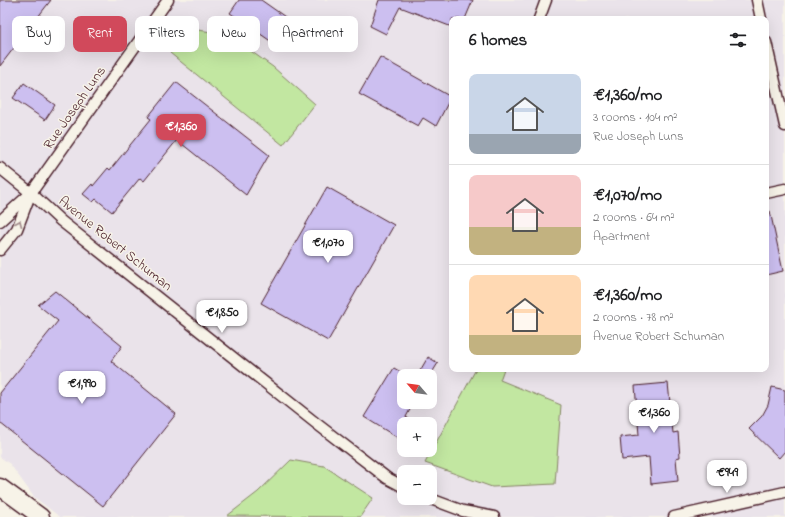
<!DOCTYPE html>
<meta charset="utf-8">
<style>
:root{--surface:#fff;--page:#f6f6f6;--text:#202124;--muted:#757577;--line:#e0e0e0;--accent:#d1495b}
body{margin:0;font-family:"Indie Flower",sans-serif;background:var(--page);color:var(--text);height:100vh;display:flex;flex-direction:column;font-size:15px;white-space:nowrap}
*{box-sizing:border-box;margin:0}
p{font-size:13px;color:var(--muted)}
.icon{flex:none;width:22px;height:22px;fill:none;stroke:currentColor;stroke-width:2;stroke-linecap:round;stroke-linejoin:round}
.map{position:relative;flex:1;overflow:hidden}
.panel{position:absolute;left:449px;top:16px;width:320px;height:356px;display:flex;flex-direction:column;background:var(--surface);border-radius:8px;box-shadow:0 4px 16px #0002}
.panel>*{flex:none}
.hud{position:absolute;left:12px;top:16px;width:377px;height:36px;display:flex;gap:8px}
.needle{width:26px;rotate:298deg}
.controls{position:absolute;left:397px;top:369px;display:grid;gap:8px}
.controls a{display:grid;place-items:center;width:40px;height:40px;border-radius:8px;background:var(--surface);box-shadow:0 4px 16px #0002;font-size:20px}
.price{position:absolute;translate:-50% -34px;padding:0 9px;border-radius:8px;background:#fff;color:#222;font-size:13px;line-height:26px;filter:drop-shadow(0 1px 2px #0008)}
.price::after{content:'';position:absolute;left:50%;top:24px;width:12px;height:9px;margin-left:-6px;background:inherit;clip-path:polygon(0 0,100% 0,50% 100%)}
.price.selected{background:var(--accent);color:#fff}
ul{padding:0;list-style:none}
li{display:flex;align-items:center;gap:12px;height:100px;padding:0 20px}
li+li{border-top:1px solid var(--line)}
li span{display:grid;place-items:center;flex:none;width:112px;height:80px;border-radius:8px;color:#555}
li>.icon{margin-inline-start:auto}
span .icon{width:48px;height:48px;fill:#fffc;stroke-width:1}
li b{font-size:17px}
h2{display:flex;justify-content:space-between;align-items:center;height:48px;padding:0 20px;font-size:17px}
.chip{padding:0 14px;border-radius:8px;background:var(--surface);box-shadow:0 4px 16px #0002;font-size:14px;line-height:36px}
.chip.selected{background:var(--accent);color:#fff}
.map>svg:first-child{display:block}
.built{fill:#eae3ea;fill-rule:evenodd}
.green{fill:#c2e7a1;stroke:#868366}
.building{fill:#ccbff0;stroke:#4a1f2b}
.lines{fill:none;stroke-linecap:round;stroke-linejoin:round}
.street-casing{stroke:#4a1f2b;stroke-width:13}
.primary-casing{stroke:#4a1f2b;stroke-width:19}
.street{stroke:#f7f3e8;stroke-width:10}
.primary{stroke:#f7f3e8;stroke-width:16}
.oneway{stroke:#a0898a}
.labels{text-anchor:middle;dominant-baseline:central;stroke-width:3;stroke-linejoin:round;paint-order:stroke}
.street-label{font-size:14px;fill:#4a1f2b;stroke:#f7f3e8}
</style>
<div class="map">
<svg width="785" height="517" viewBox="0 0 785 517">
<rect width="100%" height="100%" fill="#f7f3e8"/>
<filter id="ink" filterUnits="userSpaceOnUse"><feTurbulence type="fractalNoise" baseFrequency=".025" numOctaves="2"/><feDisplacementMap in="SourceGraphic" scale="8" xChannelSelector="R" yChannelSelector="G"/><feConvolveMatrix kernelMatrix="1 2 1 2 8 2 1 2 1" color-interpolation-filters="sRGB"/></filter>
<g filter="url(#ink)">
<path class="built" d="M0,0H785V517H60L34,497L10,464L0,457ZM452,19H766V369H452ZM404,376H430V402H404ZM404,424H430V450H404ZM404,472H430V498H404Z"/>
<g class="green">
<polygon points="190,29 227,34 273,67 315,104 283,145 170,53"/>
<polygon points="476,369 504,369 500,380 561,405 555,484 492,487 425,463"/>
<polygon points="291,460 324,466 373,498 360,517 227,516 258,492"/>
</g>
<g class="building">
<polygon points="0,0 51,0 0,66"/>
<polygon points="239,0 261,0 298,26 282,49 230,13"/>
<polygon points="379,0 473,0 465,19 452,19 452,27 400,7 386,34 370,26"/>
<polygon points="380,57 451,97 436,126 423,118 418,126 359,94"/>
<polygon points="176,82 269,155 246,195 177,140 144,181 140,178 112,212 96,199 93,202 83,194 92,184 93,186 108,168 110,170 151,119 148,117"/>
<polygon points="24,83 55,105 45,120 13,98"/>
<polygon points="327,187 394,225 328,341 261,303"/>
<polygon points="770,211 783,271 766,275 766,212"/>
<polygon points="55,291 122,346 111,361 176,414 103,506 0,423 0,393 58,321 38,305"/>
<polygon points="428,357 438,363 430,376 417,376"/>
<polygon points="394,368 404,374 404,402 414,402 406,417 409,419 407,424 404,424 404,428 398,438 364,417"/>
<polygon points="668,383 673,433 678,432 680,457 676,458 678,481 651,484 649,457 622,460 620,437 639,435 635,386"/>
<polygon points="772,387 785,390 785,451 779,458 749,429 762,416 768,405"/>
</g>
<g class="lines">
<g class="street-casing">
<g id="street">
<polyline points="757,0 761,19"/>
<polyline points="539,19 546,0"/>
<polyline points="766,42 785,126"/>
<polyline points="0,168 31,193 61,221 317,424 387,478 404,487"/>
<polyline points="766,193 785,189"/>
<polyline points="0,221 31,193 168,0"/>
<polyline points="0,250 17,229 30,195"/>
<polyline points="428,498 463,511 494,517"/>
<polyline points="674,517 785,492"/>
</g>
</g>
<g class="primary-casing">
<polyline id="primary" points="0,487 41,517"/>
</g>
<use href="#street" class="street"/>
<use href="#primary" class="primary"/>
</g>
<defs><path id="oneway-chevron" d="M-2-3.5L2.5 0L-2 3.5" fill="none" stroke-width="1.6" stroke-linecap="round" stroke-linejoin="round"/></defs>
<use class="oneway" href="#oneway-chevron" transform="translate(19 223) rotate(-67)"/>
</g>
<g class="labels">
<g class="street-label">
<text transform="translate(75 108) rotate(-55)">Rue Joseph Luns</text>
<text transform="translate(115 244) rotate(39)">Avenue Robert Schuman</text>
</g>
</g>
</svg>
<div class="controls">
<a><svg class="needle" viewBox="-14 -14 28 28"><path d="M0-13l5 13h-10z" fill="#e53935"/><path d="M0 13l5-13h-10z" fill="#757577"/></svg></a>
<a>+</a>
<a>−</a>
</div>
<b class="price selected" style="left:181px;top:148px">€1,360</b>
<b class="price" style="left:328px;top:264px">€1,070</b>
<b class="price" style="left:222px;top:334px">€1,850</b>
<b class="price" style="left:82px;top:405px">€1,990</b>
<b class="price" style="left:654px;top:434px">€1,360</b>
<b class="price" style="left:727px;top:494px">€949</b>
<div class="hud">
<a class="chip">Buy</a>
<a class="chip selected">Rent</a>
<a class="chip">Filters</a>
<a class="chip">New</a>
<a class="chip">Apartment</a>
</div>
<section class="panel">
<h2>6 homes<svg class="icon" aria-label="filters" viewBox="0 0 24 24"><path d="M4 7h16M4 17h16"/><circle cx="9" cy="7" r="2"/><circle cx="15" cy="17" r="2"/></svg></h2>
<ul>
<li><span style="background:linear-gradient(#c9d6e8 75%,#9aa5b1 0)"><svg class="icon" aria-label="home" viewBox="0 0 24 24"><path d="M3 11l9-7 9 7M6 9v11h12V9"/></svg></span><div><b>€1,360/mo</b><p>3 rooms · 104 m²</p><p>Rue Joseph Luns</p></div></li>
<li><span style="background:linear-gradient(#f6c9c9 65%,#c2b280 0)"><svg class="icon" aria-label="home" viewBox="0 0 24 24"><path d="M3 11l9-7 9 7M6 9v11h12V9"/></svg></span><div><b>€1,070/mo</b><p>2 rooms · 64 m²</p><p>Apartment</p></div></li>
<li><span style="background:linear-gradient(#ffd9b3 75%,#c2b280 0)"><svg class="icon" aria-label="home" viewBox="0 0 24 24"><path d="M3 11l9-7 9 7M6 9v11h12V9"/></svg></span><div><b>€1,360/mo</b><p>2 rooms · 78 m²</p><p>Avenue Robert Schuman</p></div></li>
</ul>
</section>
</div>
